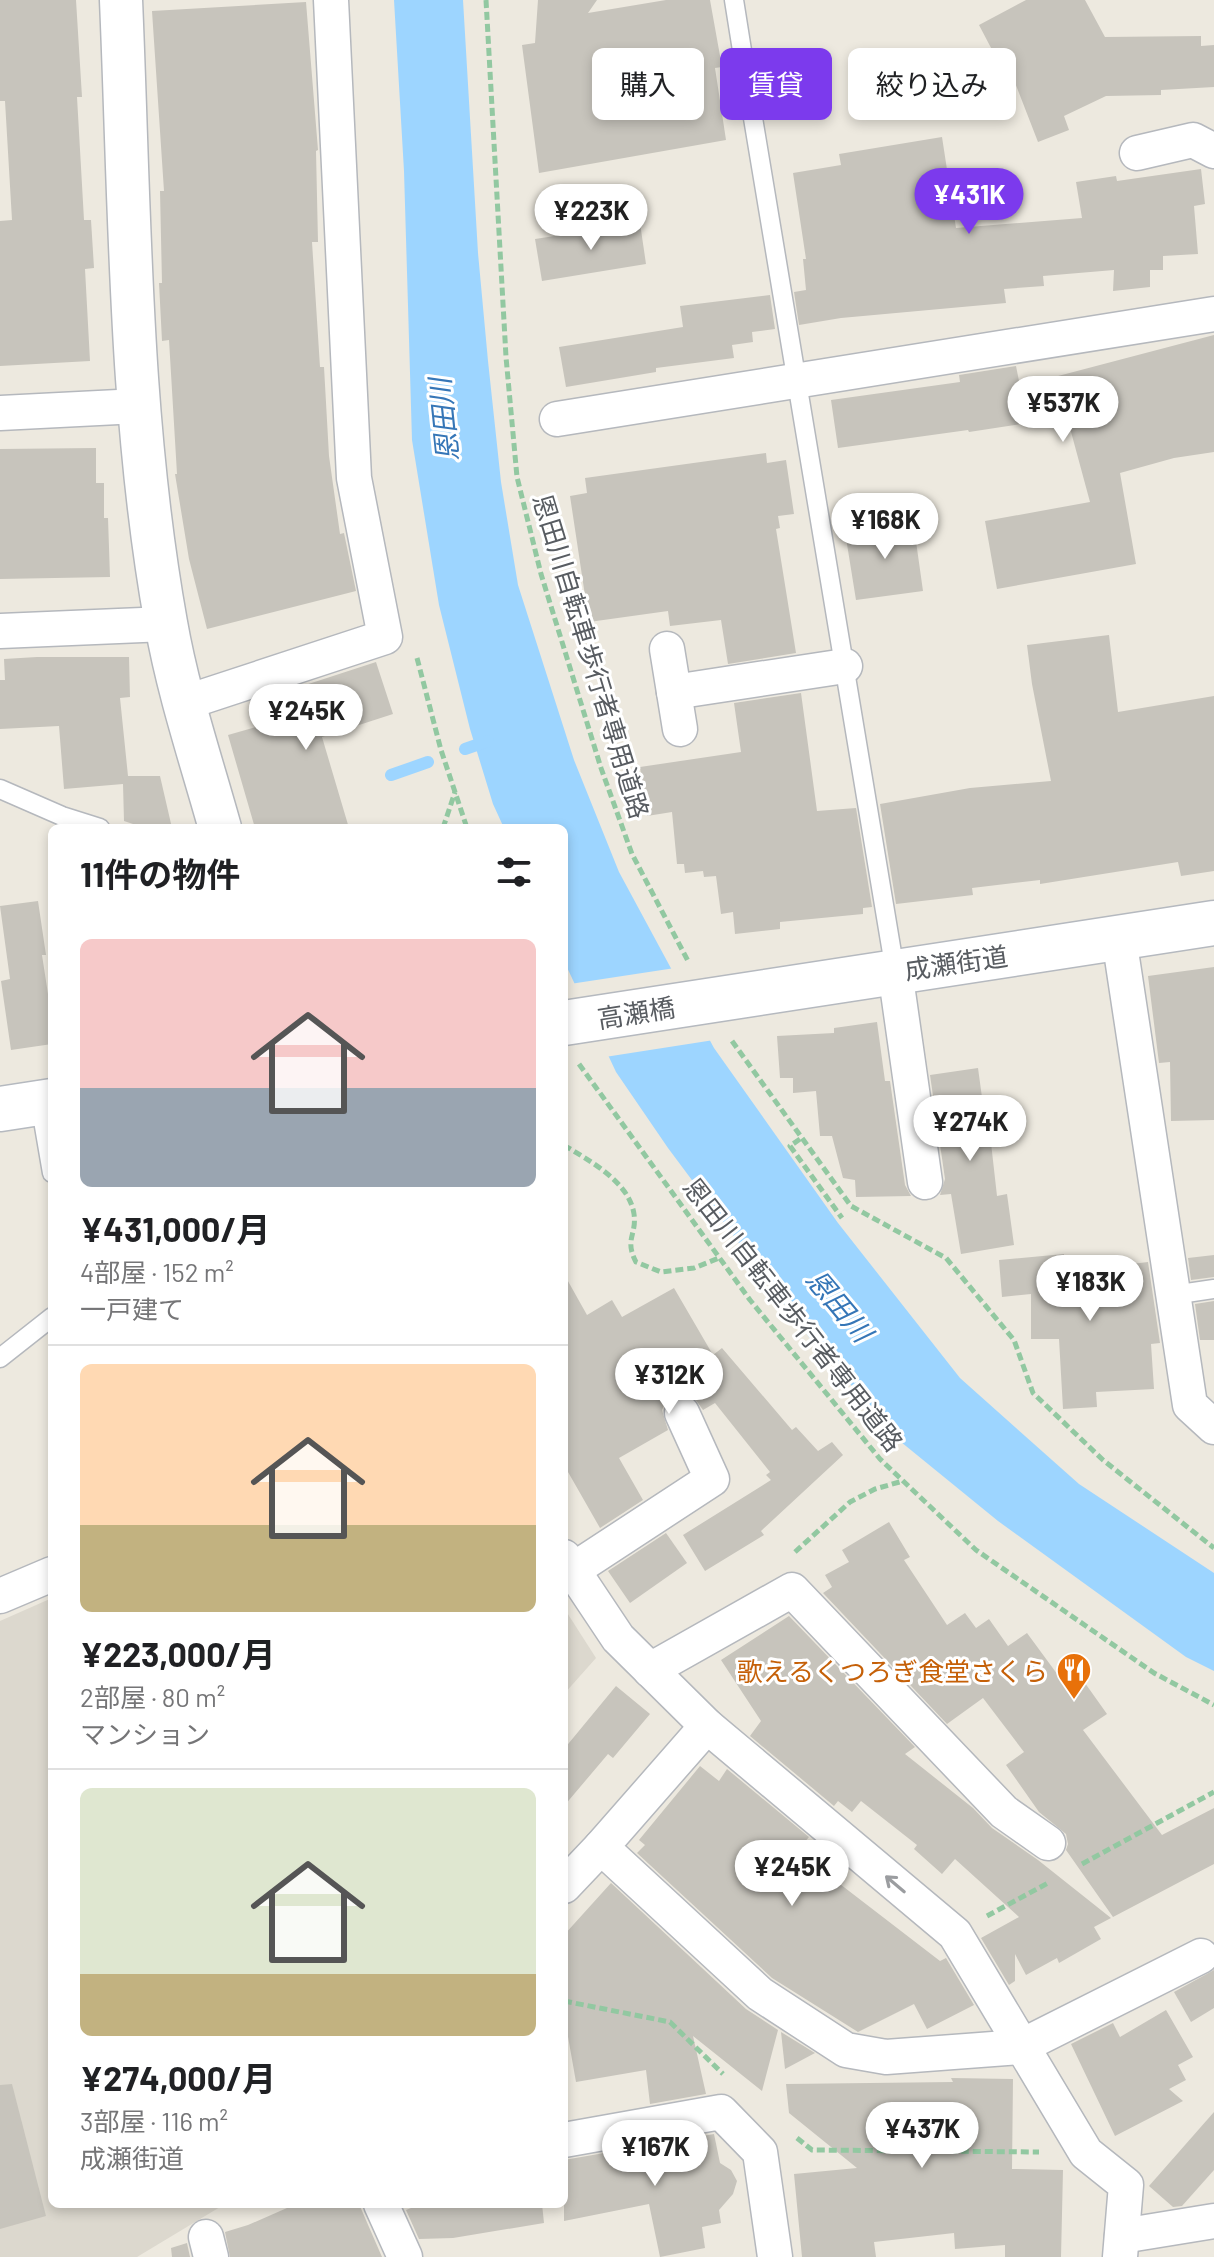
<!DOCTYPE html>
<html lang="ja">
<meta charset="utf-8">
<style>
:root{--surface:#fff;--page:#f2f2f2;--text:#202124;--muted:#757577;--line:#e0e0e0;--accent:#7c3aed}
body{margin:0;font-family:Barlow,"Noto Sans JP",sans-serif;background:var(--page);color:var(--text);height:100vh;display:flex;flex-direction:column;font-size:30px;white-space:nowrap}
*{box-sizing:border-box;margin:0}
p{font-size:26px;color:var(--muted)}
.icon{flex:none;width:44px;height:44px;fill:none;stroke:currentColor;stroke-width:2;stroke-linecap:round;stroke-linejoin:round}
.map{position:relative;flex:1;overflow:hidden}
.details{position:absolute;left:48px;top:824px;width:520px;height:1384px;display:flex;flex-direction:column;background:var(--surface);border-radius:12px;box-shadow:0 4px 12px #0003}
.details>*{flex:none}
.banner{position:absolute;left:592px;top:48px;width:502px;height:72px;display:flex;gap:16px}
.price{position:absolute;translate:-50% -68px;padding:0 18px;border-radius:28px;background:#fff;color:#222;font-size:26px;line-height:52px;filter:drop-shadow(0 2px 4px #0008)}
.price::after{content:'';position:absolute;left:50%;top:48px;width:24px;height:18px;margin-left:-12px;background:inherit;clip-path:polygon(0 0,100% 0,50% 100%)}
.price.selected{background:var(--accent);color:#fff}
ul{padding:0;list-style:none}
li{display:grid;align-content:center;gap:16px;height:424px;padding:0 32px}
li+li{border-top:2px solid var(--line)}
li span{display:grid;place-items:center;height:248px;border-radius:12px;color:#555}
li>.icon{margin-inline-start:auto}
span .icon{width:144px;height:144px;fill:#fffc;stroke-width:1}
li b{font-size:34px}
h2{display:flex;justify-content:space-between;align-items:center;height:96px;padding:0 32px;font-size:34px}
.chip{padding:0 28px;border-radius:12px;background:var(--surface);box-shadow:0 4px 12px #0003;font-size:28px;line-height:72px}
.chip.selected{background:var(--accent);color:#fff}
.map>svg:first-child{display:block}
.education{fill:#dcd8ce}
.water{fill:#9dd5ff}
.pier{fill:#ede9df}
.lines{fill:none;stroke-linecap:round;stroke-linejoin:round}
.stream{stroke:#9dd5ff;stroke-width:12}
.building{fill:#c7c4bc}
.service-casing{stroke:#b5b8bd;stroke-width:21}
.minor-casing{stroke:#b5b8bd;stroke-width:37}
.tertiary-casing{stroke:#b5b8bd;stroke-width:45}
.secondary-casing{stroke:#b5b9bf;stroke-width:47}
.path{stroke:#92c8a1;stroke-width:5;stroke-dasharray:8 4;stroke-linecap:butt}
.service{stroke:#fff;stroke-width:18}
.minor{stroke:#fff;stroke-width:34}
.tertiary{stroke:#fff;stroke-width:42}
.secondary{stroke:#fff;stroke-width:44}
.oneway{stroke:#9b9da0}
.labels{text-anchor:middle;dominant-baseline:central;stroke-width:6;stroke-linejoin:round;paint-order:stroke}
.street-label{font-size:26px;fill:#585c61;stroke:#fff}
.food-label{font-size:26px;fill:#c56008;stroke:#fff;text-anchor:end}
.water-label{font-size:28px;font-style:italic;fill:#3576b7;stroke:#fff}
</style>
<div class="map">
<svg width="1214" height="2257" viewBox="0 0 1214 2257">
<rect width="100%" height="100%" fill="#ede9df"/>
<g class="education">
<polygon points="52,1598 52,2204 225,2204 137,2257 0,2257 0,1621"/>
<polygon points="564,1608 596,1658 564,1694"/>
</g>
<polygon class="water" points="394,0 463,0 478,253 488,361 501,482 518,585 574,760 619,872 714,1048 838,1223 960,1378 1079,1484 1214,1573 1214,1671 1186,1657 998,1521 901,1442 809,1337 668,1148 616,1072 564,961 564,828 504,828 493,804 470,729 439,605 412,440 404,171"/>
<polygon class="pier" points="675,968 714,1040 605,1057 570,984"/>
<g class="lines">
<g class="stream">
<polyline points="465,749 488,741"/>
<polyline points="391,775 428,762"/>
</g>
</g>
<g class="building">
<polygon points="0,0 76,0 82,97 77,97 84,220 91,220 94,268 85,269 90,361 0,366 0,221 12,220 5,101 0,101"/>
<polygon points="538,0 597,0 588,13 666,0 710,0 722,67 715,68 726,140 539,173 522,45 535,43"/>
<polygon points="1026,0 1085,0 1105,37 1201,36 1201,46 1214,45 1214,87 1161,90 1161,95 1106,96 1064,116 1069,130 1038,142 1007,62 1000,65 979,25"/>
<polygon points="306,2 318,150 316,151 318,242 312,242 320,367 324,367 329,456 340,534 344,533 356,591 207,629 189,559 175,474 177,474 169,340 162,341 159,283 162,283 160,191 164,191 152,11"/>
<polygon points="942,137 956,228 1082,218 1076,182 1116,176 1117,181 1201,169 1205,204 1194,206 1198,254 1163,256 1163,270 1150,270 1150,287 1113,291 1114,270 1043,276 1044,286 1004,289 1006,303 841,318 799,325 794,292 806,290 803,259 806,259 793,173 841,165 839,154"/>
<polygon points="640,223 646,264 542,281 535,239"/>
<polygon points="770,295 775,329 752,332 753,342 732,345 734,358 656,368 656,372 566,387 559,347 683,327 680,306"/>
<polygon points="1214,335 1214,452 1174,458 1120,473 1136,564 997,589 985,521 1090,502 1067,417 969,432 968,430 838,448 831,400 960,382 959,375 1016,366 1020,386"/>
<polygon points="96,448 96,483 104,483 104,518 108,518 110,577 0,579 0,449"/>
<polygon points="766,453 767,463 786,460 794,514 778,516 780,528 776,529 796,653 728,664 721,620 670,626 668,611 589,622 570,496 587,493 585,478"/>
<polygon points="913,520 923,591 856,600 846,538 871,535 870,526"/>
<polygon points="1109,635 1118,712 1214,696 1214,871 1181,876 1178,862 1040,884 1040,880 972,888 973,895 896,904 880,804 970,788 1051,781 1032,684 1027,645"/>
<polygon points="37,657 129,657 130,697 120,698 128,776 160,776 172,828 145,828 124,821 123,784 64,789 59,726 0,729 0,680 5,680 4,659"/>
<polygon points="376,662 393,714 322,737 349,828 255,828 228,735 299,715 290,690"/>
<polygon points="801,693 817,811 856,808 872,907 863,908 863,914 780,922 780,929 735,934 733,912 721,914 716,876 704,877 703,871 685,873 684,864 677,864 672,812 647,816 640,767 741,752 734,703"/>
<polygon points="38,901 46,955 42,955 52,1020 52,1044 11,1050 1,981 10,979 0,906"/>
<polygon points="1214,967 1214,1120 1171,1121 1170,1062 1159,1063 1148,976"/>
<polygon points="877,1022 885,1081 890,1081 905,1185 911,1196 856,1197 855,1180 843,1178 832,1136 820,1136 816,1091 793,1093 793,1078 780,1078 777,1036 834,1033 834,1028"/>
<polygon points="978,1068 987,1134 990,1134 997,1196 1007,1194 1014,1245 961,1254 951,1194 940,1195 945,1179 930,1075"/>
<polygon points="1064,1254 1066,1272 1148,1262 1160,1343 1151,1344 1154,1389 1096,1392 1097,1407 1063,1409 1059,1339 1031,1339 1031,1294 1002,1297 999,1260"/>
<polygon points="1214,1255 1214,1277 1191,1280 1188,1258"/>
<polygon points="564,1274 587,1315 612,1300 622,1317 674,1288 713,1355 722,1348 792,1430 796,1427 818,1451 832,1442 843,1455 761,1531 764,1535 705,1571 683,1535 771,1480 766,1475 770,1472 715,1403 703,1410 693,1396 683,1393 674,1395 666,1401 662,1410 668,1430 619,1458 643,1500 600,1528 564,1465"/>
<polygon points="1214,1301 1214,1340 1200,1340 1195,1304"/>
<polygon points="889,1522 910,1557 904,1560 947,1625 965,1613 976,1628 989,1619 1008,1646 1027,1633 1066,1686 1080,1676 1107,1714 1083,1730 1162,1835 1214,1808 1214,1864 1113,1917 1066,1850 1068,1844 1066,1834 1039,1812 1006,1765 1024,1752 983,1698 947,1724 823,1593 832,1587 825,1575 849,1562 842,1550"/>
<polygon points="666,1533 687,1563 630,1603 608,1571"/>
<polygon points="789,1616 915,1747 905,1754 973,1808 992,1828 1038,1860 1111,1918 1094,1927 1101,1939 1059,1963 1057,1958 1026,1975 1015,1954 1015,1981 1009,1985 981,1938 1019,1917 955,1859 942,1874 914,1849 917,1845 861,1801 852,1812 838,1801 834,1806 750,1736 761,1721 721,1660"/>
<polygon points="616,1686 650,1714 613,1758 608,1754 564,1806 564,1749"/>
<polygon points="700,1766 719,1781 727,1769 809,1837 797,1851 940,1961 946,1958 974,2005 927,2029 914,2004 858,2032 772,1978 637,1853 645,1845 639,1840"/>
<polygon points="611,1883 746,2009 778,2030 762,2091 693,2036 706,2094 650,2104 646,2070 576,2082 564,2014 564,1935"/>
<polygon points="1214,1970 1214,2008 1191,2022 1174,1992"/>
<polygon points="1166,2010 1193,2057 1178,2065 1186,2080 1169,2089 1183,2101 1115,2136 1071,2044 1113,2023 1120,2037"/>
<polygon points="781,2032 815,2053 785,2069"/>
<polygon points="951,2078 1013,2079 1012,2169 1063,2170 1061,2257 1005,2257 1005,2245 955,2249 954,2233 874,2242 876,2257 802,2257 794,2174 857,2168 789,2113 786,2084 953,2082"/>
<polygon points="12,2084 46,2216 0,2229 0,2085"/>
<polygon points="1214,2112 1214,2170 1182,2206 1173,2207 1149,2186"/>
<polygon points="714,2134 720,2163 731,2170 737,2181 733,2194 719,2210 721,2223 702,2227 705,2248 660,2257 649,2204 564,2221 564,2160"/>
<polygon points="296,2204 359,2204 382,2257 230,2257 225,2232 248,2225"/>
<polygon points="421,2204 542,2204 544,2223 453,2238 419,2239 406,2210"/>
<polygon points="187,2243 190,2257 172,2257 171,2248"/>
</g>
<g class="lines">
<g class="service-casing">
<g id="service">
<path d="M734,0C785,324 842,647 895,971"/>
<polyline points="0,789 62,816 100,828"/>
<polyline points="40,1103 52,1173"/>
<polyline points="1173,1295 1214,1289"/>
<polyline points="0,1358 52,1317"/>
</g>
</g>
<g class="minor-casing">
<g id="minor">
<polyline points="1137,153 1193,140 1214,151"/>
<polyline points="0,413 138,406"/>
<polyline points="557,419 1214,314"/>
<polyline points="0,631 166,624"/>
<polyline points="667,649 680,729"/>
<polyline points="674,692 845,666"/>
<polyline points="184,703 385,637 354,478 331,0"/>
<polyline points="1119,938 1190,1405 1214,1427"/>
<polyline points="895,971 925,1182"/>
<polyline points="564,1557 618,1638 707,1726 955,1934 1086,2153 1126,2185 1120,2257"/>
<polyline points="573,1570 712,1479 682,1413"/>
<polyline points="0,1596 52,1574"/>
<polyline points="650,1670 792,1590 1004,1812 1048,1843"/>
<polyline points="707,1726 601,1847 760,1994 846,2050 886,2057 1020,2047 1201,1956"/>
<polyline points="564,1886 601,1847"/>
<polyline points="564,2140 721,2112 760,2152 775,2257"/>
<polyline points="381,2204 405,2257"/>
<polyline points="1122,2236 1214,2221"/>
<polyline points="206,2237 211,2257"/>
</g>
</g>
<g class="tertiary-casing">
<path id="tertiary" d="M121,0C130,208 129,418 166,623C178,692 201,760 220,828"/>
</g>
<g class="secondary-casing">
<g id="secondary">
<polyline points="564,1023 1214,923"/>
<polyline points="0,1109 52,1101"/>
</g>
</g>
<g class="path">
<polyline points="486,0 506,357 517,477 541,574 601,768 632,854 688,961"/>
<polyline points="417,658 441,750 467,828"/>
<polyline points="443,828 455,792"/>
<polyline points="732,1041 851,1206 946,1258 1014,1340 1033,1393 1103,1460 1214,1548"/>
<polyline points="579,1064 750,1300 880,1459 976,1550 1154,1673 1214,1705"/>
<polyline points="800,1139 790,1146 842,1218"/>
<path d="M564,1145C589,1161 629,1181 634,1214C637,1235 624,1239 636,1262L661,1272L694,1268L719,1258"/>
<polyline points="795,1552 850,1502 875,1489 903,1481"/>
<polyline points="1082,1864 1214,1792"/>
<polyline points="987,1916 1048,1883"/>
<polyline points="564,2001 670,2022 723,2074"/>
<polyline points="797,2138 812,2150 1039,2152"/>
</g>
<use href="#service" class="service"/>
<use href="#minor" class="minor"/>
<use href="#tertiary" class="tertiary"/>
<use href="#secondary" class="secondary"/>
</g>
<defs><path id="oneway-shaft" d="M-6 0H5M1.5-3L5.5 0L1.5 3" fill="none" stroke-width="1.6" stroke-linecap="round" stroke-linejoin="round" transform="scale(2)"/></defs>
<use class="oneway" href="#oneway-shaft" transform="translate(895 1884) rotate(-140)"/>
<defs>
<g id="restaurant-pin" transform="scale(1.8)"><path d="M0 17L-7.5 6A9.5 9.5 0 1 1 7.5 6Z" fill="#e8710a" stroke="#fff"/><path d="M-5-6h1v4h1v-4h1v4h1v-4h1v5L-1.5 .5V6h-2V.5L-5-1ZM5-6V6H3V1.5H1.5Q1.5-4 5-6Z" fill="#fff"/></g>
</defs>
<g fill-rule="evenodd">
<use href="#restaurant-pin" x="1074" y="1670"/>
</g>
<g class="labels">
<g class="street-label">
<text transform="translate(592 656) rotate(73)">恩田川自転車歩行者専用道路</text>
<text transform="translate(956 962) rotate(-8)">成瀬街道</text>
<text transform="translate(636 1012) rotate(-9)">高瀬橋</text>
<text transform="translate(794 1314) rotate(52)">恩田川自転車歩行者専用道路</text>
</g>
<g class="food-label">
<text x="1048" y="1670">歌えるくつろぎ食堂さくら</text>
</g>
<g class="water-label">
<text transform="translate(443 420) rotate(-96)">恩田川</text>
<text transform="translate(840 1305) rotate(50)">恩田川</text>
</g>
</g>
</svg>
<b class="price selected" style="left:969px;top:236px">¥431K</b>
<b class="price" style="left:591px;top:252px">¥223K</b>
<b class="price" style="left:1063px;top:444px">¥537K</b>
<b class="price" style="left:885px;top:561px">¥168K</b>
<b class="price" style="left:306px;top:752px">¥245K</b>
<b class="price" style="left:970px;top:1163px">¥274K</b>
<b class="price" style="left:1090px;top:1323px">¥183K</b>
<b class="price" style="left:669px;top:1416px">¥312K</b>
<b class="price" style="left:792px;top:1908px">¥245K</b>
<b class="price" style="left:922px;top:2170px">¥437K</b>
<b class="price" style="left:655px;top:2188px">¥167K</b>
<div class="banner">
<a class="chip">購入</a>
<a class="chip selected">賃貸</a>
<a class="chip">絞り込み</a>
</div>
<section class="details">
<h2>11件の物件<svg class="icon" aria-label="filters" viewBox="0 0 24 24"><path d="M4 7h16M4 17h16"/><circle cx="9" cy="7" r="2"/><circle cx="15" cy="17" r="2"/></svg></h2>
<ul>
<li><span style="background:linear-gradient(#f6c9c9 60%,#9aa5b1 0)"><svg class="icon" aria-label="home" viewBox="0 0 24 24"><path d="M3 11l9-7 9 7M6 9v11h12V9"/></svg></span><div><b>¥431,000/月</b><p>4部屋 · 152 m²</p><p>一戸建て</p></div></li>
<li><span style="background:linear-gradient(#ffd9b3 65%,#c2b280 0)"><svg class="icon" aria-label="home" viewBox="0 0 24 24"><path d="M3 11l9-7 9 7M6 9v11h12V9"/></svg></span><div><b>¥223,000/月</b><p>2部屋 · 80 m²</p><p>マンション</p></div></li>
<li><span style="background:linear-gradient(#dfe7d0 75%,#c2b280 0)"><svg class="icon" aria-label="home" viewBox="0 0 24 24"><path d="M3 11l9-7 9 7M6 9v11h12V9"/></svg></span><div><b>¥274,000/月</b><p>3部屋 · 116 m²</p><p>成瀬街道</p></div></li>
</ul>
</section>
</div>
